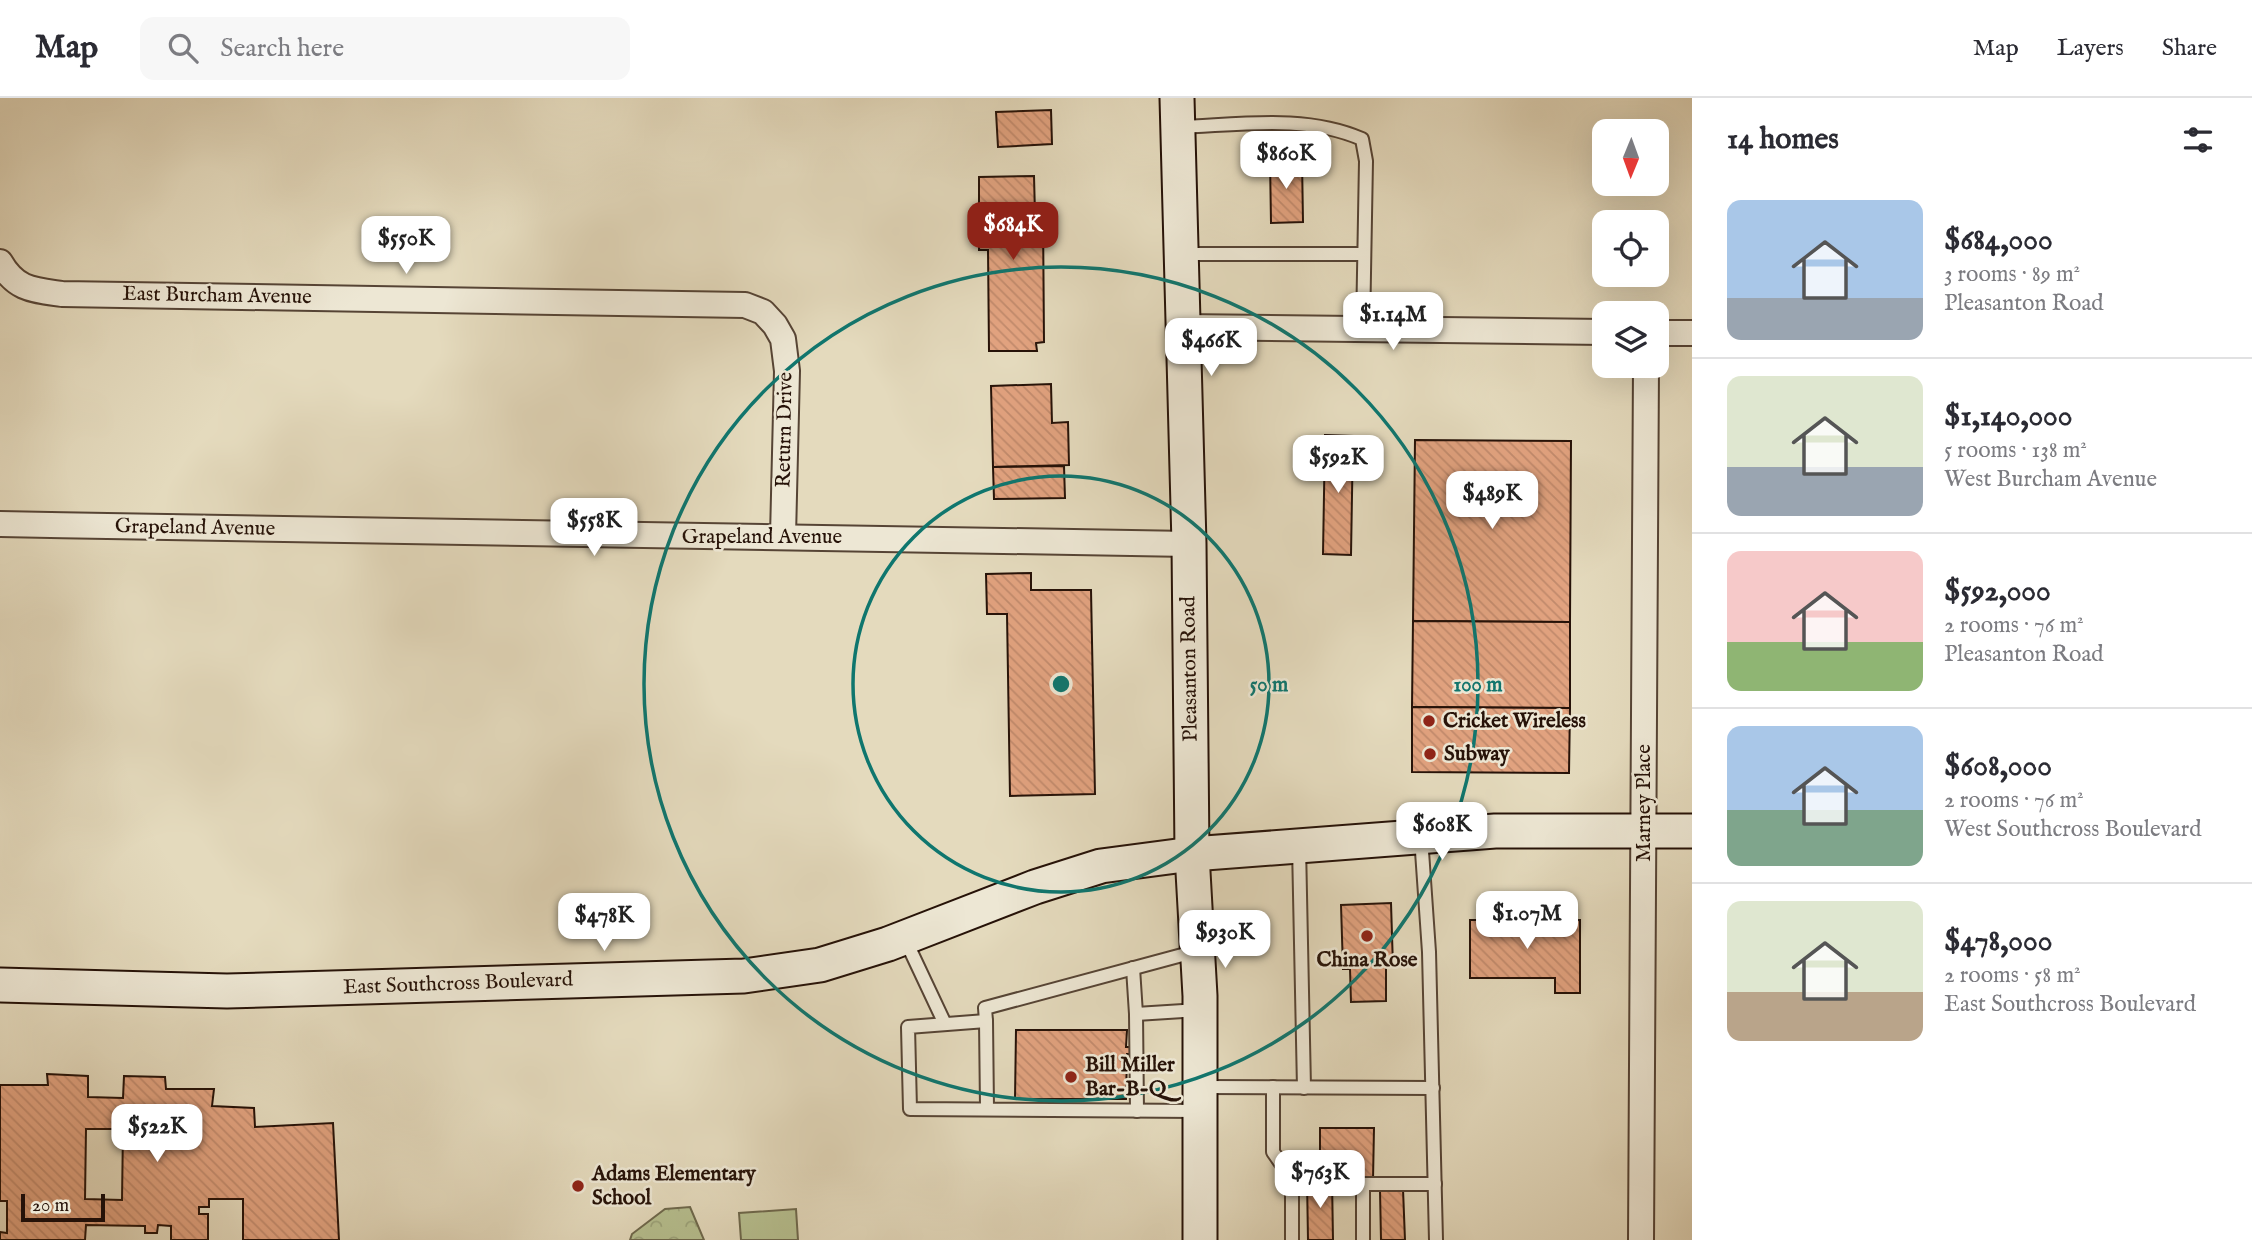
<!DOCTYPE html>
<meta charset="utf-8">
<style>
:root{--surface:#fff;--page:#f7f7f7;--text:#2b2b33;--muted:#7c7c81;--line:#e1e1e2;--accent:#8f2418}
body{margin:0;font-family:"IM FELL English",serif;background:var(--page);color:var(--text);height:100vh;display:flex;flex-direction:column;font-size:26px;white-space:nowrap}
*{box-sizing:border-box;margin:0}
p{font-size:23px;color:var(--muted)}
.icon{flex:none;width:38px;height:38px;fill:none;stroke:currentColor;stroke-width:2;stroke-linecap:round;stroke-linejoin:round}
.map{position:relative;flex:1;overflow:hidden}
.details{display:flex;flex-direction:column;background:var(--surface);width:560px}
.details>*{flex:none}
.needle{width:46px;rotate:181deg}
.fabs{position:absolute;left:1592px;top:21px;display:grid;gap:14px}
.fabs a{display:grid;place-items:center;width:77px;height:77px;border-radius:14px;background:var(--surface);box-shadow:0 7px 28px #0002;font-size:35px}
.scale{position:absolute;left:21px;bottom:18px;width:84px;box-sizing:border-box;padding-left:7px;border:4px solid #261208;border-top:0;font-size:19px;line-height:24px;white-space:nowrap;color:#261208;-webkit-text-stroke:5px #ede7d4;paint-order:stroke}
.price{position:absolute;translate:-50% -60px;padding:0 16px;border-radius:14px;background:#fff;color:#222;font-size:23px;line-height:46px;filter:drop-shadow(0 2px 4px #0008)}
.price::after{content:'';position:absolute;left:50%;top:42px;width:21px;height:16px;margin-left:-10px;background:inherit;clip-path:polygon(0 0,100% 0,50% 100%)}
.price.on{background:var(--accent);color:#fff}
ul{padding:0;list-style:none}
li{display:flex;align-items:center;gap:21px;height:175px;padding:0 35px}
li+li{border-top:2px solid var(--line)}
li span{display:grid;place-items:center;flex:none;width:196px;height:140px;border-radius:14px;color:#555}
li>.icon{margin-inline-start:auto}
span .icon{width:84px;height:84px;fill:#fffc;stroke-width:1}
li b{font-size:30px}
h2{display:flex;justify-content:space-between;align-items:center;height:84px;padding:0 35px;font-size:30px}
header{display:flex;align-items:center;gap:42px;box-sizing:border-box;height:98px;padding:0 35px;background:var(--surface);border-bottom:2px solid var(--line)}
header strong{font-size:33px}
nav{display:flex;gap:38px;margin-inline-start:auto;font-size:24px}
.search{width:490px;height:63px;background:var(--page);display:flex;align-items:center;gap:18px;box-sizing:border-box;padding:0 24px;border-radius:14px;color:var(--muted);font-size:26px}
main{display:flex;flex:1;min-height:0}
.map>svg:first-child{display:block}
.grass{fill:#b6bf8f;stroke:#6e684c;stroke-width:2}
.park{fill:url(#park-crowns);stroke:#6e684c;stroke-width:2}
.building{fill:url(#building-back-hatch);stroke:#261208;stroke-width:2;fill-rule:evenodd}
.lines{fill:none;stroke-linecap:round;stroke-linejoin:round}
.service-casing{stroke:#564435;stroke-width:16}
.minor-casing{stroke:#564435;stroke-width:28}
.secondary-casing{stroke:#261208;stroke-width:37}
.service{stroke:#ede7d4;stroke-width:12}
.minor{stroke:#ede7d4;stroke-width:24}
.secondary{stroke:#ede7d4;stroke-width:33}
.ring{fill:none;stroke:#0f766e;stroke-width:3.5}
.poi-dot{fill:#8f2418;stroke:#ede7d4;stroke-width:2.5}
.labels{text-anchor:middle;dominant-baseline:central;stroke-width:5;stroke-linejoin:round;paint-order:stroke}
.street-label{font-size:21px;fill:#261208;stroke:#ede7d4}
.poi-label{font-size:21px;font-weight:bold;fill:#261208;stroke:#ede7d4;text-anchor:start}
.centre{fill:#0f766e;stroke:#ede7d4;stroke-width:3.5}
.ring-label{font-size:21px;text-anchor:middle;font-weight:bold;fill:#0f766e;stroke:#ede7d4;stroke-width:5;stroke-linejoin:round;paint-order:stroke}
</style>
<header>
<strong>Map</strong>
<div class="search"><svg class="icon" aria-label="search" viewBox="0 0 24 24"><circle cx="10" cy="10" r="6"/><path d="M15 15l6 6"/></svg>Search here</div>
<nav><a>Map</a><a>Layers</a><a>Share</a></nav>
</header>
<main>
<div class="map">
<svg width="1692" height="1142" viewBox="0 0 1692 1142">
<defs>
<pattern id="park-crowns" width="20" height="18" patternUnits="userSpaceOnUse" patternTransform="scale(1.75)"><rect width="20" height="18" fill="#b6bf8f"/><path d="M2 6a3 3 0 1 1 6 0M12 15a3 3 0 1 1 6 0" fill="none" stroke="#9ca37a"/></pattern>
<pattern id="building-back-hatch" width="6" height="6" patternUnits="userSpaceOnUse" patternTransform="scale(1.75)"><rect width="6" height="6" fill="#e1a27f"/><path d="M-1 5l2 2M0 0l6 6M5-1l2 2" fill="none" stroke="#c18a6c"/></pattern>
</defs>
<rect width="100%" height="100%" fill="#e4dabd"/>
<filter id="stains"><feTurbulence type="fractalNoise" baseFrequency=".00286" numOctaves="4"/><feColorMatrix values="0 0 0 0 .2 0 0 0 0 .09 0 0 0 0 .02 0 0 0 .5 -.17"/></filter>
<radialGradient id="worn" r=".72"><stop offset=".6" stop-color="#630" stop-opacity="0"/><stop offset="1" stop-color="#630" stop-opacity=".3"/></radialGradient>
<polygon class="grass" points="796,1111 798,1142 741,1142 739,1115"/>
<polygon class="park" points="690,1109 704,1142 630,1142 632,1136 665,1111"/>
<g class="building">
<polygon points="1051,12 1052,46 998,49 996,14"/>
<polygon points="1270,62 1302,62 1303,124 1271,125"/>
<polygon points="1034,78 1035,116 1043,116 1044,244 1036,245 1037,253 989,253 988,152 979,152 979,79"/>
<polygon points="1051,286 1052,325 1068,324 1069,367 993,369 991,288"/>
<polygon points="1325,337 1353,338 1351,457 1323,456"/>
<polygon points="1415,342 1571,343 1570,524 1413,523"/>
<polygon points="1064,368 1065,400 994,401 993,369"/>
<polygon points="1031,475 1031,492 1091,492 1095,696 1010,698 1007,516 987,516 986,476"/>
<polygon points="1413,523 1570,524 1570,610 1412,609"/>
<polygon points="1412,609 1570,610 1569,675 1412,674"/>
<polygon points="1391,805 1393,869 1386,869 1386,903 1351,904 1350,871 1343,871 1341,807"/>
<polygon points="1470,822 1580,822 1580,895 1555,895 1555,880 1470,880"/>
<polygon points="1016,932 1127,932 1126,949 1132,949 1132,956 1127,956 1126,1001 1015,1001"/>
<path d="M47,976L88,978V999L123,1000L124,978L165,979L166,991H214L212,1008L254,1010L255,1029L333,1025L339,1142H243V1101H209V1109H199V1116H208V1142H171V1128L158,1127L157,1135H145V1128L86,1127L85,1142H0V1134L7,1135V1103H0V987H48ZM86,1031H123L122,1102L85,1101Z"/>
<polygon points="1320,1030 1374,1030 1373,1082 1300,1081 1300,1055 1320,1055"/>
<polygon points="1332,1081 1333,1142 1308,1142 1307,1082"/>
<polygon points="1403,1091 1405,1142 1381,1142 1380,1092"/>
</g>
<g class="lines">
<g class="service-casing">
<g id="service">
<path d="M1178,29C1239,27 1305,16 1362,41L1366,63L1363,231"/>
<polyline points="1181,156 1364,156"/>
<polyline points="1421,739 1429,854 1436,1142"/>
<polyline points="1299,748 1304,990"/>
<polyline points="905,841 945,926"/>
<polyline points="1133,870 1136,916 1199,912"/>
<polyline points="1136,916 1137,1013"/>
<polyline points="986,923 985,910 1197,853"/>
<polyline points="1202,989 1433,990"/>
<polyline points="1273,989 1273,1054 1292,1081 1292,1142"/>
<polyline points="987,1010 986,923 908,929 910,1011 1198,1013"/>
<polyline points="1363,1142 1363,1086 1435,1086"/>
</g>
</g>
<g class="minor-casing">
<g id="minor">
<path d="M0,164C16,192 33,192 62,196L745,207L763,214L775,227L783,241L787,273L783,438"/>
<polyline points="1182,229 1605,234"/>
<polyline points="1657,235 1692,235"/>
<path d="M0,426C396,434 792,439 1189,446"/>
<polyline points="1641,1142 1646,268"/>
</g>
</g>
<g class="secondary-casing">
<g id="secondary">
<polyline points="1177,0 1189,446 1192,756 1200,898 1200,1142"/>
<polyline points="0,887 227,893 744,878 820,867 888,846 1035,789 1101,768 1192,756 1495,733 1692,733"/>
</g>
</g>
<use href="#service" class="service"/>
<use href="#minor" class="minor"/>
<use href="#secondary" class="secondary"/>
</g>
<g class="ring">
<circle cx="1061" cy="586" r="208"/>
<circle cx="1061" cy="586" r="417"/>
</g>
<g class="poi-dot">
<circle cx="1429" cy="623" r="7"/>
<circle cx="1430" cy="656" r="7"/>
<circle cx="1367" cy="838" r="7"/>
<circle cx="1071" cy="979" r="7"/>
<circle cx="578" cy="1088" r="7"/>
</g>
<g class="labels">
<g class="street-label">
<text transform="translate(217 198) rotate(1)">East Burcham Avenue</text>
<text transform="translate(785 332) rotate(-89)">Return Drive</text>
<text transform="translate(195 430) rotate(1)">Grapeland Avenue</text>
<text x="762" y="439">Grapeland Avenue</text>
<text transform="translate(1190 571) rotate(-91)">Pleasanton Road</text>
<text transform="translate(1644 705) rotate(-90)">Marney Place</text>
<text transform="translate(458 886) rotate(-2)">East Southcross Boulevard</text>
</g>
<g class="poi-label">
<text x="1443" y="623">Cricket Wireless</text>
<text x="1444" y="656">Subway</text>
<text x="1367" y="862" text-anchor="middle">China Rose</text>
<text x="1085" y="967">Bill Miller<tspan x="1085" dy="24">Bar-B-Q</tspan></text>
<text x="592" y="1076">Adams Elementary<tspan x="592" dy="24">School</tspan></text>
</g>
</g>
<circle cx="1061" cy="586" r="10" class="centre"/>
<g class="ring-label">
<text x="1269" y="593">50 m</text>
<text x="1478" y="593">100 m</text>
</g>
<rect width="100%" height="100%" filter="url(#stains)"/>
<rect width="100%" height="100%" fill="url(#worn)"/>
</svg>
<div class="fabs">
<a><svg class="needle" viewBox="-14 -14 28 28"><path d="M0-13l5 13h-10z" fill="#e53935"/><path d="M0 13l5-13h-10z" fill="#7c7c81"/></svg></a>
<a><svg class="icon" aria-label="locate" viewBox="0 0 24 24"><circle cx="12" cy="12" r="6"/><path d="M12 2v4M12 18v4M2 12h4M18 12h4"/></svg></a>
<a><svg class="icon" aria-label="layers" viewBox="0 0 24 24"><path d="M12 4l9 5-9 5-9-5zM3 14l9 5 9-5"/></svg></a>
</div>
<div class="scale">20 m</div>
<b class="price" style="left:1286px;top:93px">$860K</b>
<b class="price on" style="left:1013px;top:164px">$684K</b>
<b class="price" style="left:406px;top:178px">$550K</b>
<b class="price" style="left:1393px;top:254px">$1.14M</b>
<b class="price" style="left:1211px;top:280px">$466K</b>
<b class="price" style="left:1338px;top:397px">$592K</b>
<b class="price" style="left:1492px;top:433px">$489K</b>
<b class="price" style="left:594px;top:460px">$558K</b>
<b class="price" style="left:1442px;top:764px">$608K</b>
<b class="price" style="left:1527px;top:853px">$1.07M</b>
<b class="price" style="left:604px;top:855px">$478K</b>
<b class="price" style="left:1225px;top:872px">$930K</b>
<b class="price" style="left:157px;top:1066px">$522K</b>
<b class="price" style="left:1320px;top:1112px">$763K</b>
</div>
<section class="details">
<h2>14 homes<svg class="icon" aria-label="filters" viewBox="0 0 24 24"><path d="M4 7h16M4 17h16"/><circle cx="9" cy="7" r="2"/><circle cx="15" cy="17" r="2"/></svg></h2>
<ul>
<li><span style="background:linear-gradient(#a9c7e8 70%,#9aa5b1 0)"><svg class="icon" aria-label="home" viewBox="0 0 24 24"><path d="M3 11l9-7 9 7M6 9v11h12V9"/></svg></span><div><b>$684,000</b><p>3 rooms · 89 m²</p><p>Pleasanton Road</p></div></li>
<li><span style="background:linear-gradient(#dfe7d0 65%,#9aa5b1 0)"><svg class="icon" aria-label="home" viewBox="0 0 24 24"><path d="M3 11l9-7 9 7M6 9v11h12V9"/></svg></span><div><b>$1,140,000</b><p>5 rooms · 138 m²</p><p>West Burcham Avenue</p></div></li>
<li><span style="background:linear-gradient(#f6c9c9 65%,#8fb573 0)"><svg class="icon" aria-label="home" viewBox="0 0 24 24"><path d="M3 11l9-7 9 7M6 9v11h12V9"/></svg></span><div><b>$592,000</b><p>2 rooms · 76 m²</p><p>Pleasanton Road</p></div></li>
<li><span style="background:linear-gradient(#a9c7e8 60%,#7fa58c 0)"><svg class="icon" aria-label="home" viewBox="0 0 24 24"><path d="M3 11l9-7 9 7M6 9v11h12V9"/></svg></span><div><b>$608,000</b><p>2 rooms · 76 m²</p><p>West Southcross Boulevard</p></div></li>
<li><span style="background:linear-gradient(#dfe7d0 65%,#b9a48a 0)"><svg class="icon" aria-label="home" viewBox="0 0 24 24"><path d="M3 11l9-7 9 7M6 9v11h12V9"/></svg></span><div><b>$478,000</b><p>2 rooms · 58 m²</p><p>East Southcross Boulevard</p></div></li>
</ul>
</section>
</main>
